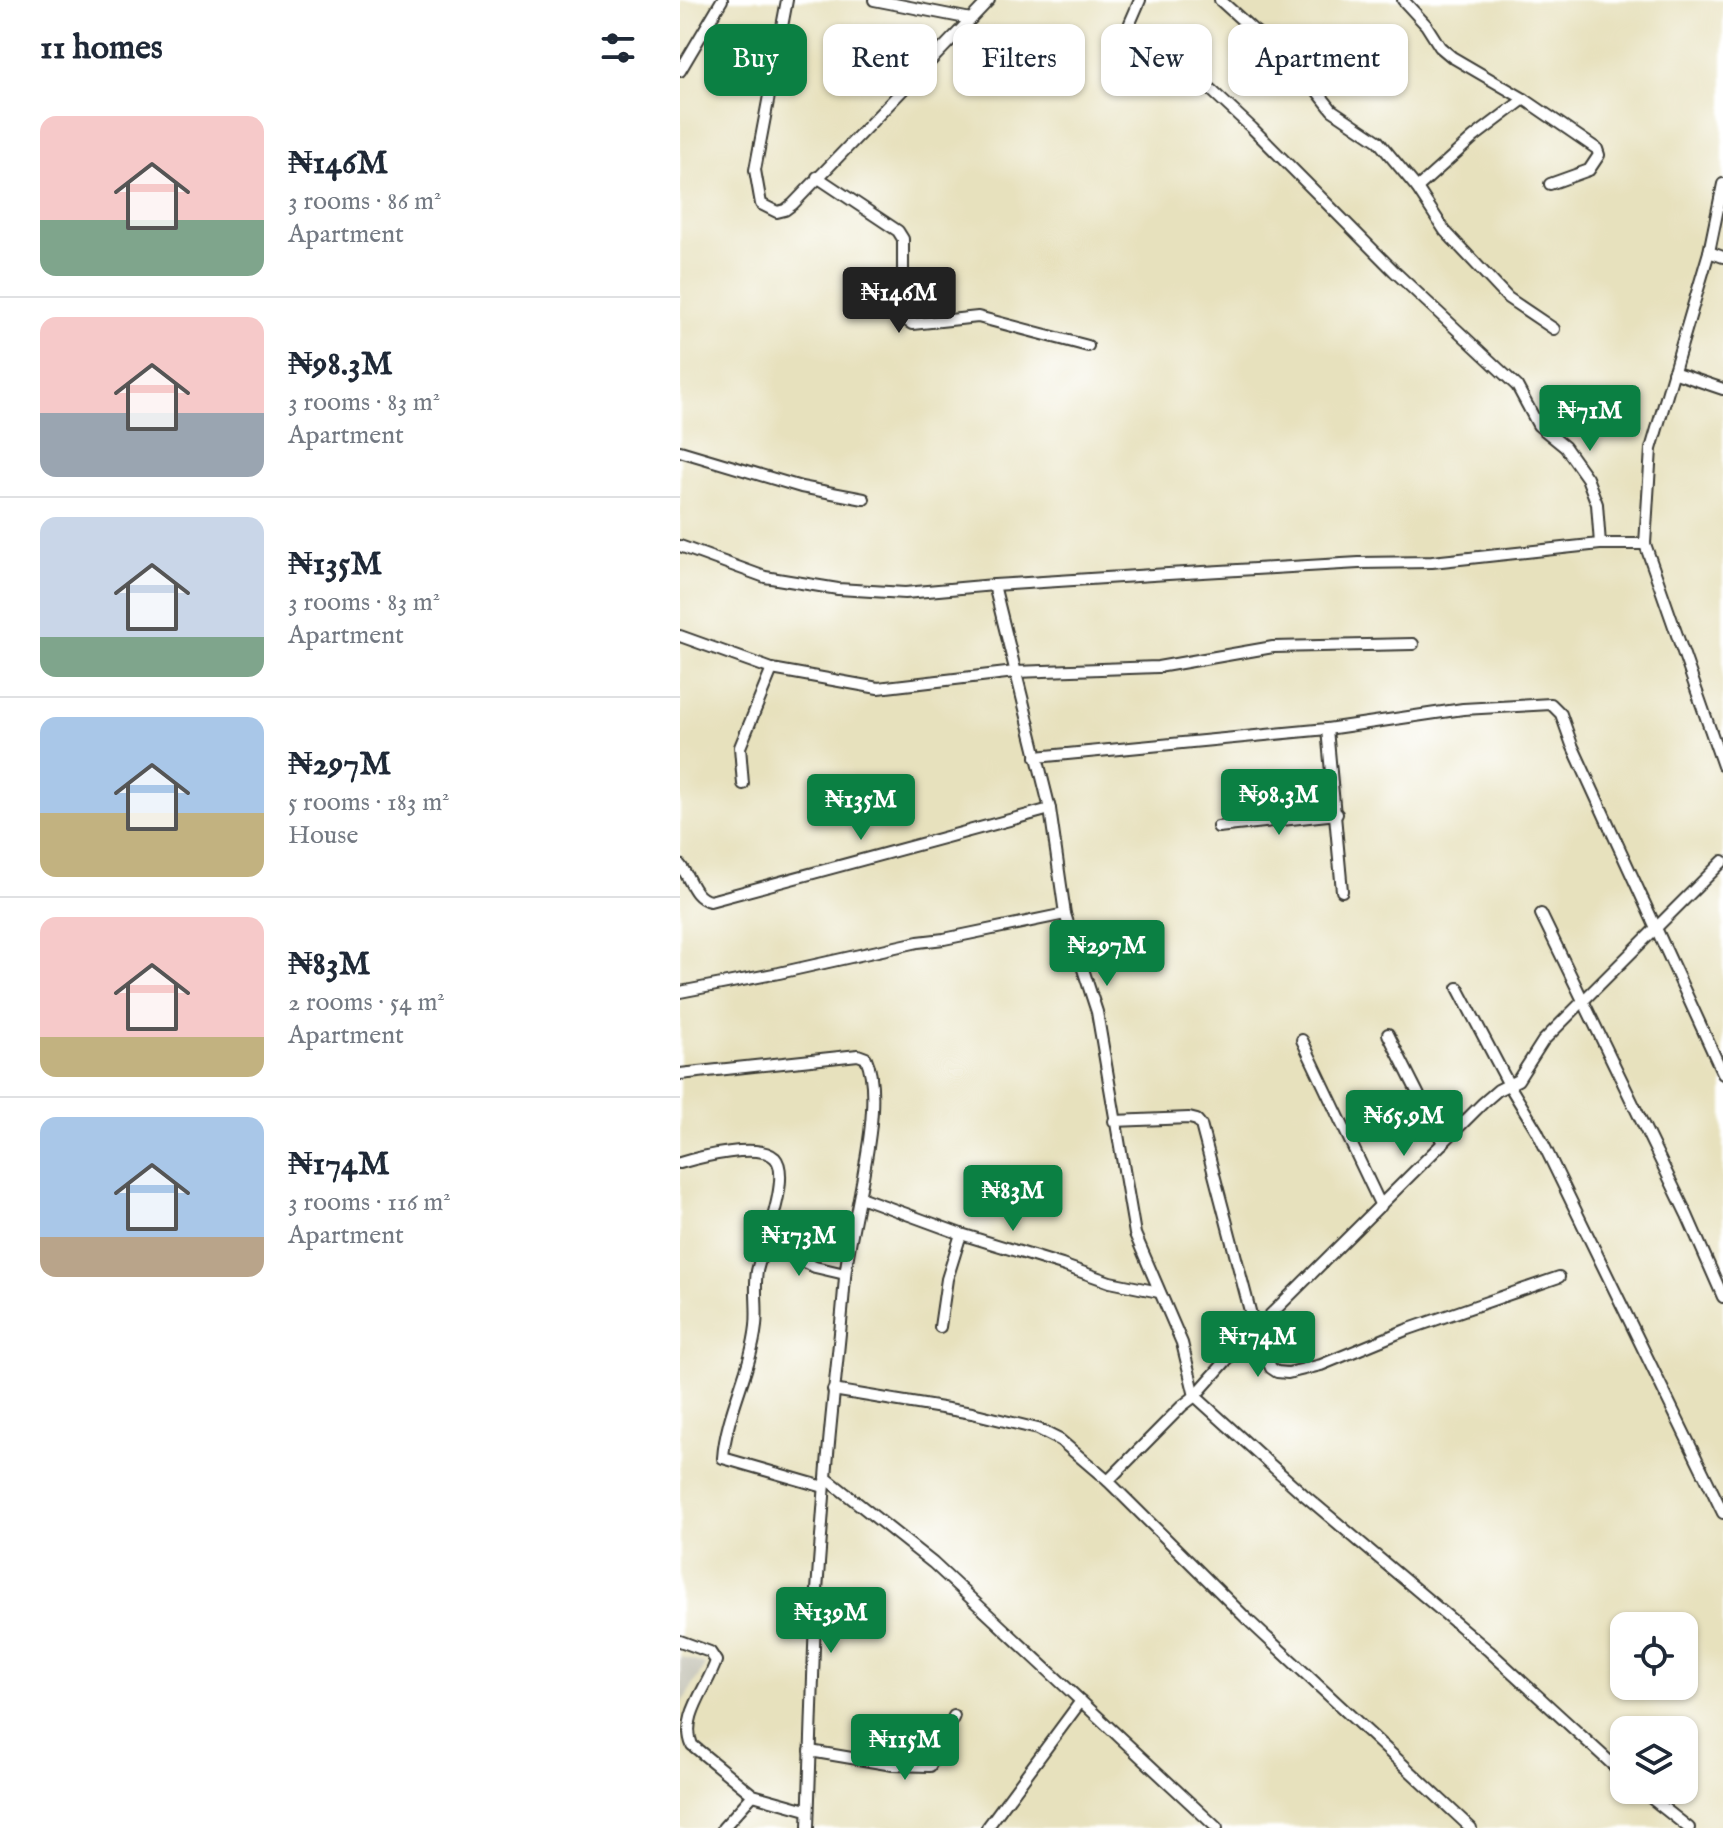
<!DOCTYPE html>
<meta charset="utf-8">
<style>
:root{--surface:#fff;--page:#f2f2f3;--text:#1f2937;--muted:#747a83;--line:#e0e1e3;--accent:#0b8043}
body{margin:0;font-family:"IM FELL English",serif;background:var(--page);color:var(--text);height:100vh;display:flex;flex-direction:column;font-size:30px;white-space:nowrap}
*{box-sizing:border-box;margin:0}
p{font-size:26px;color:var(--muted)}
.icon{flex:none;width:44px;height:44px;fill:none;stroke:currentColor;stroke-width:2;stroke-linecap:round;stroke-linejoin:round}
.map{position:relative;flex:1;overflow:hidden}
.side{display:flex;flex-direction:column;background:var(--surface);width:680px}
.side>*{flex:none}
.top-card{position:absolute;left:24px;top:24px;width:760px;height:72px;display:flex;gap:16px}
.fabs{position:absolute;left:930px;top:1612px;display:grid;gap:16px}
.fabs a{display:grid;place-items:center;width:88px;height:88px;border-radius:16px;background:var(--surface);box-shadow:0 2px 6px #0004;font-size:40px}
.price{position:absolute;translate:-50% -68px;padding:0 18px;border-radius:8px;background:var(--accent);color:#fff;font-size:26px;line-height:52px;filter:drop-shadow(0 2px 4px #0008)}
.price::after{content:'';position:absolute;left:50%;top:48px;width:24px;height:18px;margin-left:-12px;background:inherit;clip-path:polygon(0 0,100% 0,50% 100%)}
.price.current{background:#222;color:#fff}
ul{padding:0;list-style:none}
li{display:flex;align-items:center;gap:24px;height:200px;padding:0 40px}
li+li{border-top:2px solid var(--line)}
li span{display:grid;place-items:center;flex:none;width:224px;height:160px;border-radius:16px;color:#555}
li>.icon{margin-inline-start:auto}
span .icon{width:96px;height:96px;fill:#fffc;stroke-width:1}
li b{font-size:34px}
h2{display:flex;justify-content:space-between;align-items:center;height:96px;padding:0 40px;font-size:34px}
.tag{padding:0 28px;border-radius:16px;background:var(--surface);box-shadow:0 2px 6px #0004;font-size:28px;line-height:72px}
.tag.current{background:var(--accent);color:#fff}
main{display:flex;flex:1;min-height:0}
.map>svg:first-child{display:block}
.industrial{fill:#c6c5b8}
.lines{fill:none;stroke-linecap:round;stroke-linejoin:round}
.minor-casing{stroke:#3a3a34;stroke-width:14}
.minor{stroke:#fff;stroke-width:10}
</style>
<main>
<section class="side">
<h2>11 homes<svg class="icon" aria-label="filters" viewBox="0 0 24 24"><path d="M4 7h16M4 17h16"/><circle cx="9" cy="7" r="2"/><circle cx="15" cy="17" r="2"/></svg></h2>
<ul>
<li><span style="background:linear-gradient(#f6c9c9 65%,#7fa58c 0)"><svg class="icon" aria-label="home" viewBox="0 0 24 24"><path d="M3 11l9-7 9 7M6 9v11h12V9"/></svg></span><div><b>₦146M</b><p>3 rooms · 86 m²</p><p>Apartment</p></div></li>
<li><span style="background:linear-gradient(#f6c9c9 60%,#9aa5b1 0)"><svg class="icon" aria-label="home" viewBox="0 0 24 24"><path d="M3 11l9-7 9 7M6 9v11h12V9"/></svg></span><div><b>₦98.3M</b><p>3 rooms · 83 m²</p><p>Apartment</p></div></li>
<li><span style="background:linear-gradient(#c9d6e8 75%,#7fa58c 0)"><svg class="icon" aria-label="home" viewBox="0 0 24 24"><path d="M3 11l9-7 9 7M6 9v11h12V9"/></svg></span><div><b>₦135M</b><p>3 rooms · 83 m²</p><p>Apartment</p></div></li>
<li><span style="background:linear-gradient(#a9c7e8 60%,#c2b280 0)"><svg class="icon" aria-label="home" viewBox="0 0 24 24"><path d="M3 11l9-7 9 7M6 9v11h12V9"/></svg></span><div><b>₦297M</b><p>5 rooms · 183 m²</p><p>House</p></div></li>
<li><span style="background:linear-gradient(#f6c9c9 75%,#c2b280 0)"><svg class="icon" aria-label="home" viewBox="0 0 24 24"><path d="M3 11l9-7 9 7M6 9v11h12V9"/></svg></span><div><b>₦83M</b><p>2 rooms · 54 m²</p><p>Apartment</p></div></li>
<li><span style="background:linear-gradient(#a9c7e8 75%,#b9a48a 0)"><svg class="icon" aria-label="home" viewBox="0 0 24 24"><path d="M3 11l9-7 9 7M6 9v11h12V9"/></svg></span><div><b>₦174M</b><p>3 rooms · 116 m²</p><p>Apartment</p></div></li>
</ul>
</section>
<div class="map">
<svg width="1043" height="1828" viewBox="0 0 1043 1828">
<rect width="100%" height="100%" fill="#fff"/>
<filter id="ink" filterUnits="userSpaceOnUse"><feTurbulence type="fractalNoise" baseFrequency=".0125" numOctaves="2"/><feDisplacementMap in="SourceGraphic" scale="16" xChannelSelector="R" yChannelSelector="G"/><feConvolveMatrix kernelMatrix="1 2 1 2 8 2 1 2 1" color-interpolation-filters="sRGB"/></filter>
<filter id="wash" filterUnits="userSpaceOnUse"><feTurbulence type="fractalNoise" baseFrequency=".006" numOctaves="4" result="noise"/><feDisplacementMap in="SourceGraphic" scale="32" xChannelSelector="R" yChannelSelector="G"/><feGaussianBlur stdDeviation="1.8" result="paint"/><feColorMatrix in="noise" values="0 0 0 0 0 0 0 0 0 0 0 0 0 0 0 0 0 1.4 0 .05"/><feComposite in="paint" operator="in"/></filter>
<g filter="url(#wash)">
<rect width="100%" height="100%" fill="#e7e1bd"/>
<polygon class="industrial" points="0,1656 25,1665 0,1707"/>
</g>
<g filter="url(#ink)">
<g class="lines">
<g class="minor-casing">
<g id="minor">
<polyline points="107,0 75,170 81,204 97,212 105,210 113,204 291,19"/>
<polyline points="194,0 291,19 309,0"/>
<polyline points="460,0 450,23 452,31 528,87 572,128 714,271 837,386 858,425 885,447 907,478 917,504 920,544"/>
<polyline points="540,0 572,29 612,59 652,110 698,141 737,188 765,231 828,298 874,329"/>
<polyline points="723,0 746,25 760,47 772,57 844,99 917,149 919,155 909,170 870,184"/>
<polyline points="0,71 42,0"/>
<polyline points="137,177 218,231 223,239 223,307 224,319 232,324 298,317 408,346"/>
<polyline points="1043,184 1029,252 971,449 965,544 1043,766"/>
<polyline points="737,188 794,137 844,99"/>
<polyline points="1029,252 1043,257"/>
<polyline points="993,372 1043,389"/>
<polyline points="0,451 121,487 184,499"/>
<polyline points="0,546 85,577 158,589 225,593 314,585 488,574 679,563 752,562 920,544 965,544"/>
<polyline points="314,585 370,809 385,914 417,1012 455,1234 502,1343 515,1396 623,1494 809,1651 944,1775"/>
<polyline points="0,636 92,669 198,688 335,672 478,667 593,647 733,644"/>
<polyline points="647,729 662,891"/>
<polyline points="356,757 647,729 783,709 871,704 881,714 892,745 1043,1074"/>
<polyline points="63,784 60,747 92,669"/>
<polyline points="538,827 657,814"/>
<path d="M0,865C10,877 13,898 30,901L370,809"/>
<polyline points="861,914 1007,1215 1043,1297"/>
<polyline points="778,988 829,1085 857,1131 1043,1513"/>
<polyline points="0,992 99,973 238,942 264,939 385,914"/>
<polyline points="708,1034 763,1143"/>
<polyline points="622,1040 701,1206"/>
<path d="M0,1074L178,1055L186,1058C207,1105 170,1223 165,1277C160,1344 151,1411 146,1478L253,1563L537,1828"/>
<polyline points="434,1121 509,1118 517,1120 521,1125 575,1330 591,1368 597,1372 608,1373 641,1365 726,1330 879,1277"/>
<path d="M0,1163C20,1157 79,1142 95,1158C112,1176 82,1248 77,1271C74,1289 78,1308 76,1326C71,1371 46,1413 43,1458L144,1487"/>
<polyline points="180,1197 281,1234 382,1265 430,1282 479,1292"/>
<polyline points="85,1245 135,1267 165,1274"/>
<polyline points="260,1327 267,1279 281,1234"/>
<polyline points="153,1390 292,1413 358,1429 380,1440 428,1481 569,1621 791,1828"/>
<polyline points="428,1481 502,1406 515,1396 560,1345 803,1103 818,1090 838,1080 863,1041 1043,861"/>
<path d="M0,1641L30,1652L36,1661C28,1687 0,1717 12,1745L73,1795L127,1810"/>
<polyline points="130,1751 213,1765 250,1766 274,1716"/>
<polyline points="961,1790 1009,1828"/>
<polyline points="43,1828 73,1795"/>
<polyline points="128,1828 135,1617 145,1483"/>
<polyline points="307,1828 401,1701"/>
</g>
</g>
<use href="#minor" class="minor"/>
</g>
</g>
</svg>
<div class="fabs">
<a><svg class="icon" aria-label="locate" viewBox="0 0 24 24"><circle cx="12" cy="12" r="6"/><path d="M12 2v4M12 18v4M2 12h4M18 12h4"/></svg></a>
<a><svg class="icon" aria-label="layers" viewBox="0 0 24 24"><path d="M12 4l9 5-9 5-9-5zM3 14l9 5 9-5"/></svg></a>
</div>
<b class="price current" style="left:219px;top:335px">₦146M</b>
<b class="price" style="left:910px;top:453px">₦71M</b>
<b class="price" style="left:599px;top:837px">₦98.3M</b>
<b class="price" style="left:181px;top:842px">₦135M</b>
<b class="price" style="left:427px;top:988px">₦297M</b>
<b class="price" style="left:724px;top:1158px">₦65.9M</b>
<b class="price" style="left:333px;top:1233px">₦83M</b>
<b class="price" style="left:119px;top:1278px">₦173M</b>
<b class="price" style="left:578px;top:1379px">₦174M</b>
<b class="price" style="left:151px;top:1655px">₦139M</b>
<b class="price" style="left:225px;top:1782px">₦115M</b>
<div class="top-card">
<a class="tag current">Buy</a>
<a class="tag">Rent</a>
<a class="tag">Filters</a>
<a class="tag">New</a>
<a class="tag">Apartment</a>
</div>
</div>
</main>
